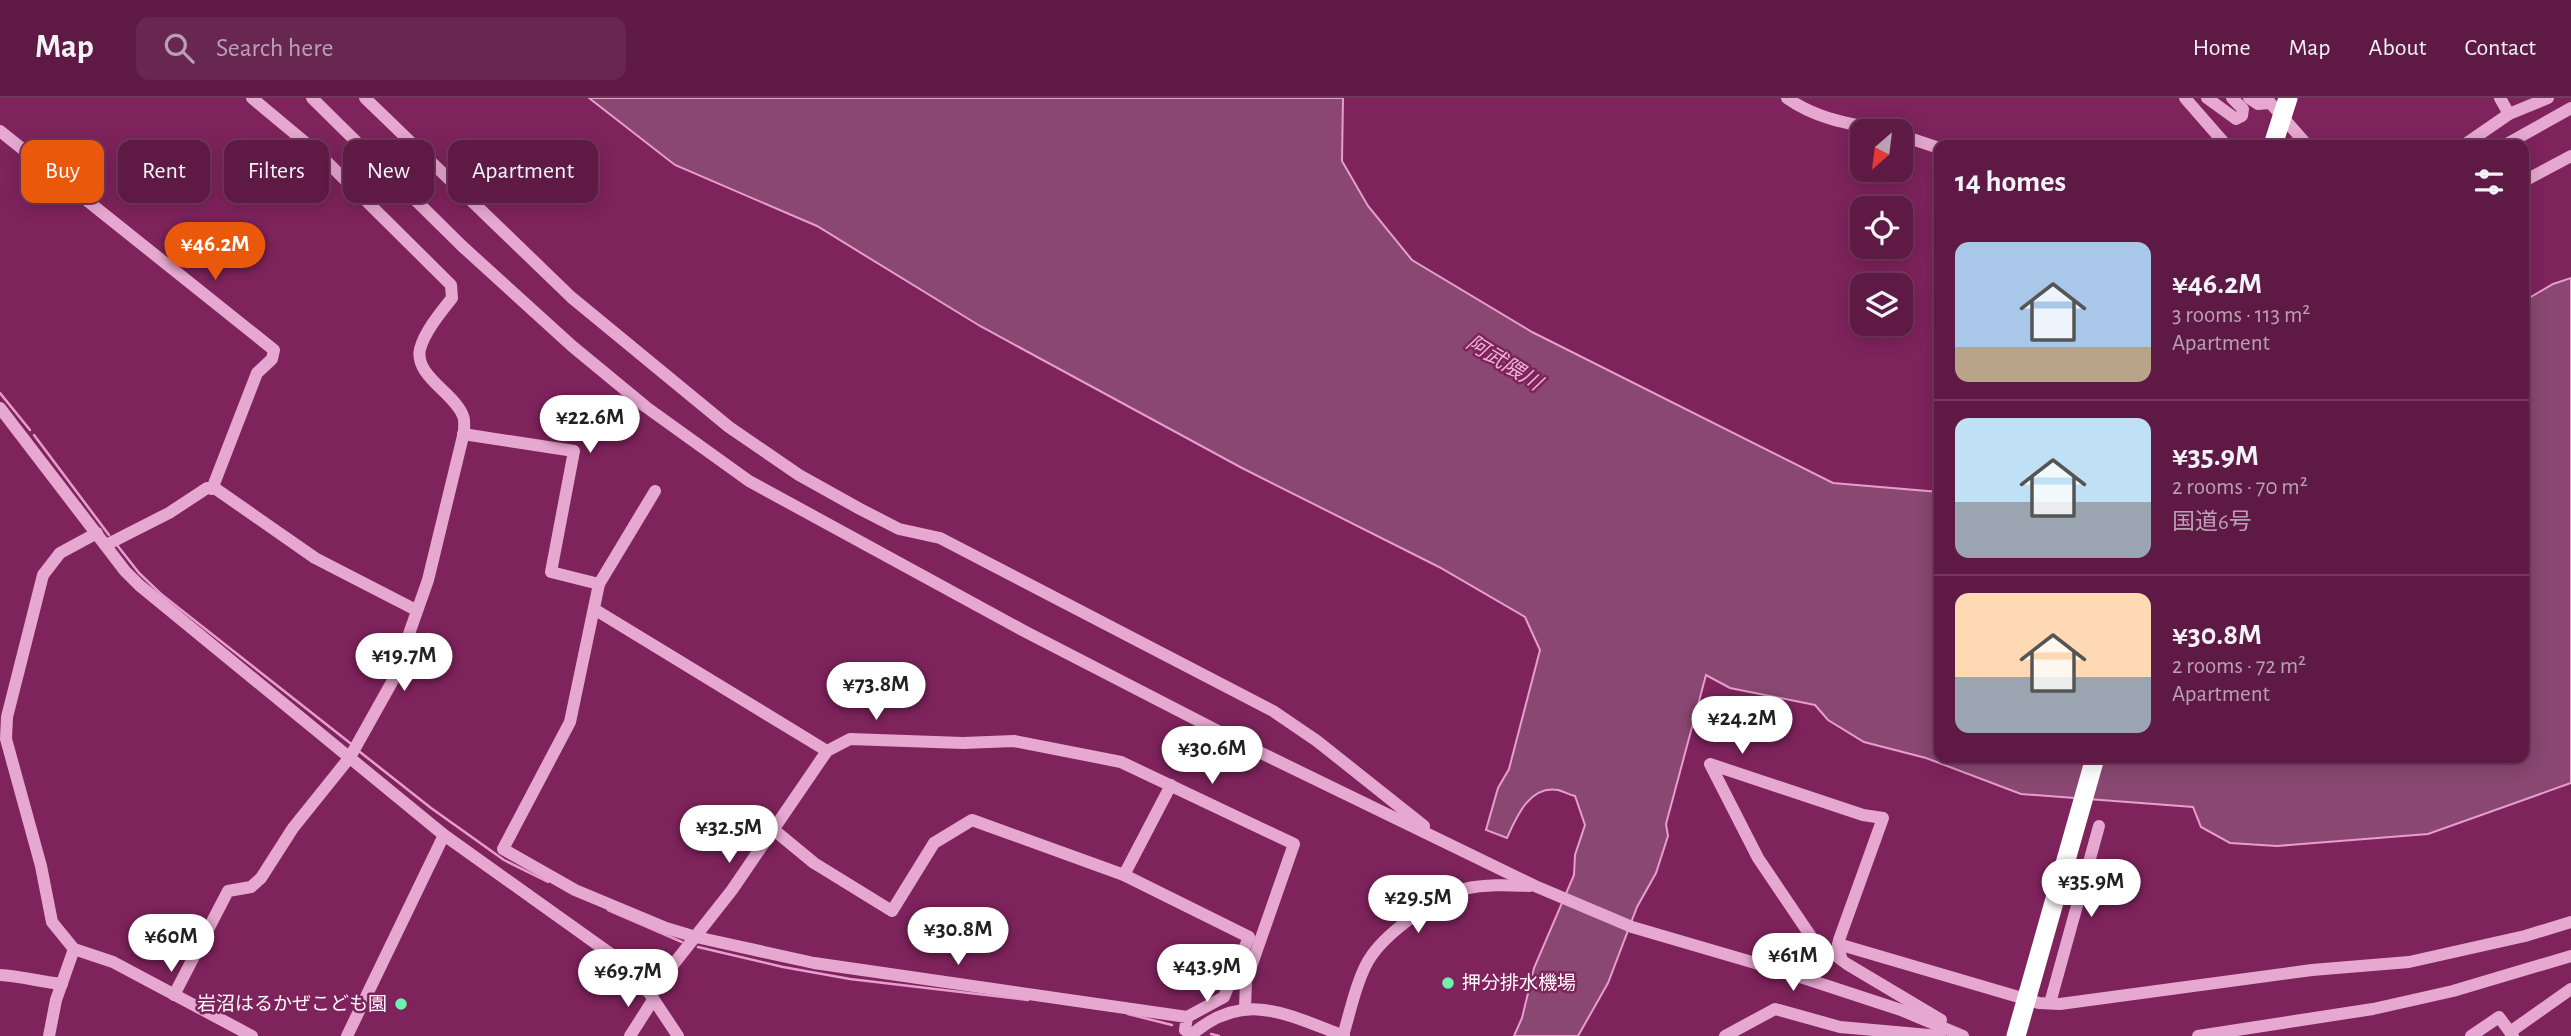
<!DOCTYPE html>
<meta charset="utf-8">
<style>
:root{--surface:#5e1a45;--page:#672750;--text:#f1f3f6;--muted:#b9a1b3;--line:#73385e;--accent:#ea580c}
body{margin:0;font-family:"Alegreya Sans","Noto Sans JP",sans-serif;background:var(--page);color:var(--text);height:100vh;display:flex;flex-direction:column;font-size:26px;white-space:nowrap}
*{box-sizing:border-box;margin:0}
p{font-size:23px;color:var(--muted)}
.icon{flex:none;width:38px;height:38px;fill:none;stroke:currentColor;stroke-width:2;stroke-linecap:round;stroke-linejoin:round}
.map{position:relative;flex:1;overflow:hidden}
.panel{position:absolute;left:1934px;top:42px;width:595px;height:623px;display:flex;flex-direction:column;background:var(--surface);border-radius:14px;box-shadow:0 4px 18px #0003,0 0 0 2px var(--line)}
.panel>*{flex:none}
.hud{position:absolute;left:21px;top:42px;width:665px;height:63px;display:flex;gap:14px}
.needle{width:46px;rotate:208deg}
.fabs{position:absolute;left:1850px;top:21px;display:grid;gap:14px}
.fabs a{display:grid;place-items:center;width:63px;height:63px;border-radius:14px;background:var(--surface);box-shadow:0 4px 18px #0003,0 0 0 2px var(--line);font-size:35px}
.price{position:absolute;translate:-50% -60px;padding:0 16px;border-radius:24px;background:#fff;color:#222;font-size:23px;line-height:46px;filter:drop-shadow(0 2px 4px #0008)}
.price::after{content:'';position:absolute;left:50%;top:42px;width:21px;height:16px;margin-left:-10px;background:inherit;clip-path:polygon(0 0,100% 0,50% 100%)}
.price.active{background:var(--accent);color:#fff}
ul{padding:0;list-style:none}
li{display:flex;align-items:center;gap:21px;height:175px;padding:0 21px}
li+li{border-top:2px solid var(--line)}
li span{display:grid;place-items:center;flex:none;width:196px;height:140px;border-radius:14px;color:#555}
li>.icon{margin-inline-start:auto}
span .icon{width:84px;height:84px;fill:#fffc;stroke-width:1}
li b{font-size:30px}
h2{display:flex;justify-content:space-between;align-items:center;height:84px;padding:0 21px;font-size:30px}
.tag{padding:0 24px;border-radius:14px;background:var(--surface);box-shadow:0 4px 18px #0003,0 0 0 2px var(--line);font-size:24px;line-height:63px}
.tag.active{background:var(--accent);color:#fff}
header{display:flex;align-items:center;gap:42px;box-sizing:border-box;height:98px;padding:0 35px;background:var(--surface);border-bottom:2px solid var(--line)}
header strong{font-size:33px}
nav{display:flex;gap:38px;margin-inline-start:auto;font-size:24px}
.search{width:490px;height:63px;background:var(--page);display:flex;align-items:center;gap:18px;box-sizing:border-box;padding:0 24px;border-radius:14px;color:var(--muted);font-size:26px}
.map>svg:first-child{display:block}
.water{fill:#894771;stroke:#e79dcd;stroke-width:2}
.lines{fill:none;stroke-linecap:round;stroke-linejoin:round}
.stream{stroke:#e79dcd;stroke-width:2.5}
.minor{stroke:#e6a8d0;stroke-width:12}
.highway{stroke:#fff;stroke-width:19}
.highway-bridge{stroke:#fff;stroke-width:19}
.poi-dot{fill:#6cf1b1;stroke:#7e235c;stroke-width:2.5}
.labels{text-anchor:middle;dominant-baseline:central;stroke-width:5;stroke-linejoin:round;paint-order:stroke}
.poi-label{font-size:19px;fill:#fff;stroke:#7e235c;text-anchor:start}
.water-label{font-size:21px;font-style:italic;fill:#eeb4d9;stroke:#7e235c}
</style>
<header>
<strong>Map</strong>
<div class="search"><svg class="icon" aria-label="search" viewBox="0 0 24 24"><circle cx="10" cy="10" r="6"/><path d="M15 15l6 6"/></svg>Search here</div>
<nav><a>Home</a><a>Map</a><a>About</a><a>Contact</a></nav>
</header>
<div class="map">
<svg width="2571" height="938" viewBox="0 0 2571 938">
<rect width="100%" height="100%" fill="#7e235c"/>
<path class="water" d="M589,0H1343L1342,63L1368,108L1412,162L1532,234L1833,385L1939,394V660H2524V203L2553,186L2571,180V685L2428,736L2277,748L2230,745L2201,729L2193,709L2021,696L1926,660L1864,644L1828,622L1815,607L1730,590L1706,577L1666,726L1668,738L1656,775L1637,809L1608,885L1578,938H1514L1522,920L1534,870L1574,777L1575,757L1585,727L1575,698C1569,697 1563,693 1558,692C1529,687 1516,720 1507,740L1486,732L1498,690L1509,671L1540,552L1525,519L1439,469L1242,370L980,228L817,128L675,67Z"/>
<g class="lines">
<g class="stream">
<polyline points="0,295 30,332"/>
<polyline points="34,337 109,437"/>
<polyline points="117,447 139,475 161,496 350,645"/>
<polyline points="360,654 431,710 504,762 548,784"/>
<polyline points="608,812 682,844"/>
<polyline points="698,849 783,869 850,881 1028,902"/>
<polyline points="1128,916 1172,927"/>
<polyline points="1211,936 1219,938"/>
</g>
<g class="minor">
<polyline points="312,0 462,148 572,248 646,309 749,383 1024,533 1255,652 1535,788 1632,829 1779,872 1901,912 1963,938"/>
<polyline points="365,0 571,199 729,329 799,377 860,411 899,431 940,440 1273,613 1317,643 1424,728"/>
<path d="M1787,0C1818,22 1852,26 1889,33"/>
<polyline points="2185,0 2226,47"/>
<polyline points="2207,0 2236,21 2242,18 2243,11 2232,0"/>
<polyline points="2249,0 2258,6 2269,5"/>
<polyline points="2266,0 2307,47"/>
<polyline points="2500,0 2509,16"/>
<polyline points="0,33 274,252 272,261 257,275 212,391"/>
<polyline points="1900,37 1939,50"/>
<polyline points="2464,47 2509,16 2548,0"/>
<polyline points="2505,47 2571,10"/>
<polyline points="2524,83 2571,58"/>
<polyline points="0,310 125,473 139,487 444,737 615,859 650,896 678,938"/>
<polyline points="463,336 574,353 551,474 599,486"/>
<polyline points="655,393 599,486 570,624 503,751 575,792 666,830 696,839 814,865 1187,919 1185,932 1192,936"/>
<polyline points="97,435 60,455 43,477 7,619 6,641 41,768 52,824 74,851 113,864 252,938"/>
<polyline points="106,447 169,415 207,390 216,391 315,460 416,512"/>
<polyline points="594,511 827,653"/>
<polyline points="774,732 814,765 892,813 934,745 972,722 1124,777 1249,839 1224,899 1187,919"/>
<polyline points="1124,777 1171,687"/>
<polyline points="1838,846 2039,905 2060,906 2312,872 2409,864 2525,838 2571,824"/>
<polyline points="1841,859 1838,850 1839,842 1883,720 1863,717 1710,666 1758,760 1812,840 1847,866 1941,922"/>
<path d="M0,877C21,878 41,884 62,886"/>
<polyline points="650,896 732,792 827,653 850,641 963,645 1014,643 1121,664 1294,746 1246,883 1245,910"/>
<path d="M174,897L228,793L251,789L261,780L293,730L350,659L392,584L428,482L464,334C464,328 465,322 463,318C455,295 414,278 420,251C425,233 441,214 452,200L451,187L318,55L252,0"/>
<polyline points="2050,905 2099,728"/>
<polyline points="2510,934 2571,891"/>
<polyline points="49,938 56,902 74,851"/>
<polyline points="347,938 444,737"/>
<polyline points="630,938 653,902"/>
<path d="M1190,938C1243,891 1286,916 1344,938"/>
<path d="M1343,938C1350,914 1358,876 1372,857C1389,833 1436,799 1464,791C1485,786 1507,787 1529,788"/>
<polyline points="1725,938 1775,911 1840,929 1940,938"/>
<polyline points="2198,938 2373,911 2453,893 2571,858"/>
<polyline points="2471,938 2499,919 2513,938"/>
</g>
<polyline class="highway" points="2273,47 2288,0"/>
<polyline class="highway-bridge" points="2016,938 2095,660"/>
</g>
<g class="poi-dot">
<circle cx="1448" cy="885" r="7"/>
<circle cx="401" cy="906" r="7"/>
</g>
<g class="labels">
<g class="poi-label">
<text x="1462" y="885">押分排水機場</text>
<text x="387" y="906" text-anchor="end">岩沼はるかぜこども園</text>
</g>
<g class="water-label">
<text transform="translate(1504 265) rotate(32)">阿武隈川</text>
</g>
</g>
</svg>
<div class="fabs">
<a><svg class="needle" viewBox="-14 -14 28 28"><path d="M0-13l5 13h-10z" fill="#e53935"/><path d="M0 13l5-13h-10z" fill="#b9a1b3"/></svg></a>
<a><svg class="icon" aria-label="locate" viewBox="0 0 24 24"><circle cx="12" cy="12" r="6"/><path d="M12 2v4M12 18v4M2 12h4M18 12h4"/></svg></a>
<a><svg class="icon" aria-label="layers" viewBox="0 0 24 24"><path d="M12 4l9 5-9 5-9-5zM3 14l9 5 9-5"/></svg></a>
</div>
<b class="price active" style="left:215px;top:184px">¥46.2M</b>
<b class="price" style="left:590px;top:357px">¥22.6M</b>
<b class="price" style="left:404px;top:595px">¥19.7M</b>
<b class="price" style="left:876px;top:624px">¥73.8M</b>
<b class="price" style="left:1742px;top:658px">¥24.2M</b>
<b class="price" style="left:1212px;top:688px">¥30.6M</b>
<b class="price" style="left:729px;top:767px">¥32.5M</b>
<b class="price" style="left:2091px;top:821px">¥35.9M</b>
<b class="price" style="left:1418px;top:837px">¥29.5M</b>
<b class="price" style="left:958px;top:869px">¥30.8M</b>
<b class="price" style="left:171px;top:876px">¥60M</b>
<b class="price" style="left:1793px;top:895px">¥61M</b>
<b class="price" style="left:1207px;top:906px">¥43.9M</b>
<b class="price" style="left:628px;top:911px">¥69.7M</b>
<div class="hud">
<a class="tag active">Buy</a>
<a class="tag">Rent</a>
<a class="tag">Filters</a>
<a class="tag">New</a>
<a class="tag">Apartment</a>
</div>
<section class="panel">
<h2>14 homes<svg class="icon" aria-label="filters" viewBox="0 0 24 24"><path d="M4 7h16M4 17h16"/><circle cx="9" cy="7" r="2"/><circle cx="15" cy="17" r="2"/></svg></h2>
<ul>
<li><span style="background:linear-gradient(#a9c7e8 75%,#b9a48a 0)"><svg class="icon" aria-label="home" viewBox="0 0 24 24"><path d="M3 11l9-7 9 7M6 9v11h12V9"/></svg></span><div><b>¥46.2M</b><p>3 rooms · 113 m²</p><p>Apartment</p></div></li>
<li><span style="background:linear-gradient(#bfe0f5 60%,#9aa5b1 0)"><svg class="icon" aria-label="home" viewBox="0 0 24 24"><path d="M3 11l9-7 9 7M6 9v11h12V9"/></svg></span><div><b>¥35.9M</b><p>2 rooms · 70 m²</p><p>国道6号</p></div></li>
<li><span style="background:linear-gradient(#ffd9b3 60%,#9aa5b1 0)"><svg class="icon" aria-label="home" viewBox="0 0 24 24"><path d="M3 11l9-7 9 7M6 9v11h12V9"/></svg></span><div><b>¥30.8M</b><p>2 rooms · 72 m²</p><p>Apartment</p></div></li>
</ul>
</section>
</div>
